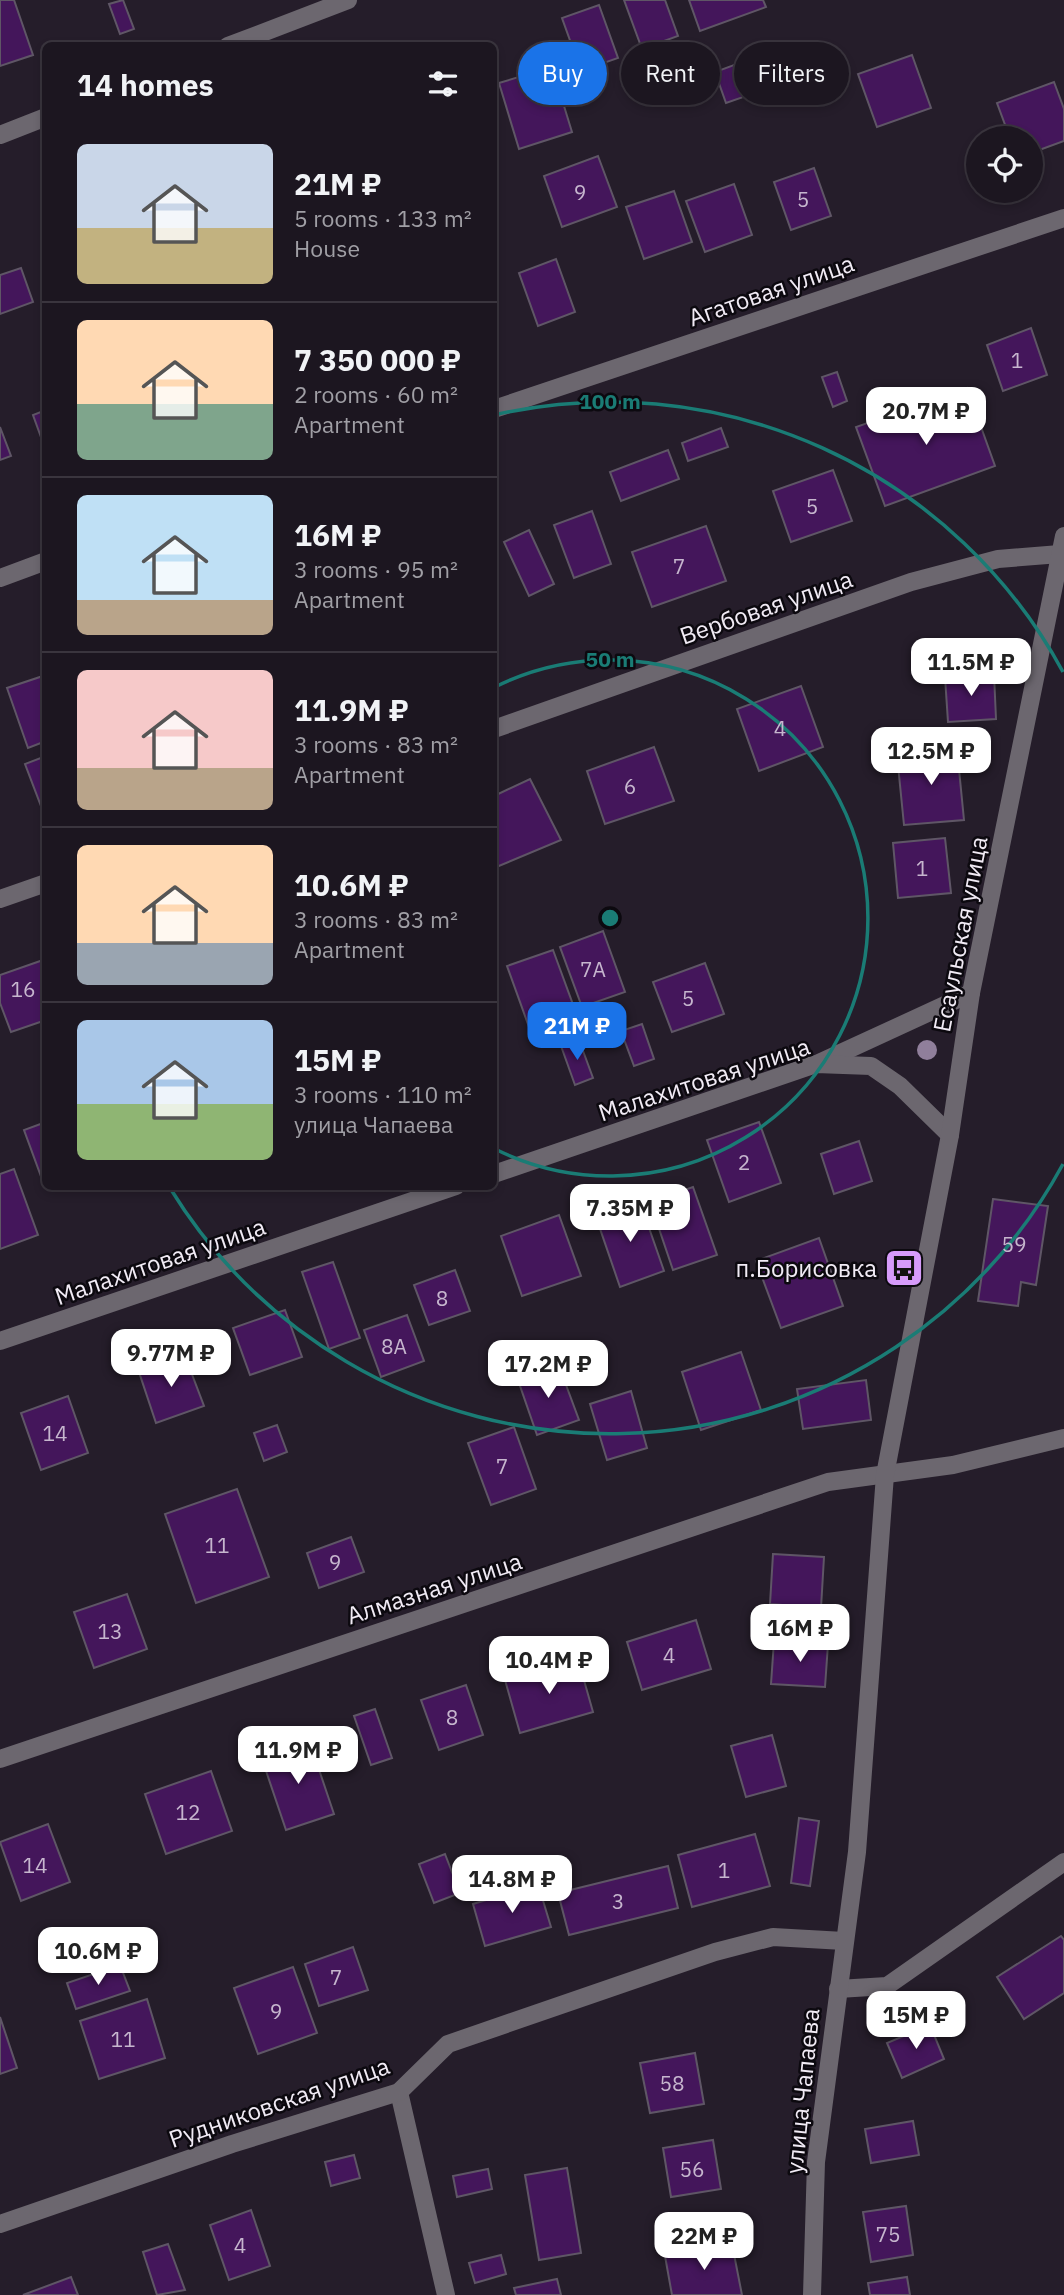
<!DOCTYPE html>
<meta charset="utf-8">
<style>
:root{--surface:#1c1620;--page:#29232d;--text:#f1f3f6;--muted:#a09fa5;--line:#3a353e;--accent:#1a73e8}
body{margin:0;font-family:"IBM Plex Sans",sans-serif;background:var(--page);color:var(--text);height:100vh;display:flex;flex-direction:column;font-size:26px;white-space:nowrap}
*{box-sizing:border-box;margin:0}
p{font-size:23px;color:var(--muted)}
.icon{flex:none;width:38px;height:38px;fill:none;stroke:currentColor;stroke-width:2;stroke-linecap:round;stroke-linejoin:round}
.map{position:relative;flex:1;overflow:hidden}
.details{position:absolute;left:42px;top:42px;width:455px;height:1148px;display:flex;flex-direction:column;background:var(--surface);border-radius:10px;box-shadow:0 4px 10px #0003,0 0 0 2px var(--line)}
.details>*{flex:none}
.guide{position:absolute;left:518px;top:42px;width:441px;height:63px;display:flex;gap:14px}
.controls{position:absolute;left:966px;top:126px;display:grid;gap:14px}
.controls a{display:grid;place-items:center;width:77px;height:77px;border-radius:50%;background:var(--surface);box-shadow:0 4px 10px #0003,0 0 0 2px var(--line);font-size:35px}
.price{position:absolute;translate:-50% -60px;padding:0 16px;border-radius:14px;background:#fff;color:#222;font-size:23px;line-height:46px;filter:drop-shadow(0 2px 4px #0008)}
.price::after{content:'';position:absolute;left:50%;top:42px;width:21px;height:16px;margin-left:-10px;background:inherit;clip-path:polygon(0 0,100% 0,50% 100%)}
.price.selected{background:var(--accent);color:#fff}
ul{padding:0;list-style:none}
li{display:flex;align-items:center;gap:21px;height:175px;padding:0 35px}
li+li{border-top:2px solid var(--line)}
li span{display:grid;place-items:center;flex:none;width:196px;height:140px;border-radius:10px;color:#555}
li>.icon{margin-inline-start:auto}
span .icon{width:84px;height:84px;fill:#fffc;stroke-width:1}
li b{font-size:30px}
h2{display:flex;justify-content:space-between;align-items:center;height:84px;padding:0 35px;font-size:30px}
.pill{padding:0 24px;border-radius:32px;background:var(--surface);box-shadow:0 4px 10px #0003,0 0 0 2px var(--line);font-size:24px;line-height:63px}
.pill.selected{background:var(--accent);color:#fff}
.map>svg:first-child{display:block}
.building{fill:#44165b;stroke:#5f5666;stroke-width:2}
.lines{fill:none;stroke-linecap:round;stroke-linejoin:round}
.minor{stroke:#6c676f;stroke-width:18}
.tree{fill:#907f9b}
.ring{fill:none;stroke:#1a7c75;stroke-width:3.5}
.labels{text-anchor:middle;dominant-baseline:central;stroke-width:5;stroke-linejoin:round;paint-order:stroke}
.number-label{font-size:21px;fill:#c6b6ce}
.street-label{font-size:24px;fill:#f1ebf5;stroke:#0c090f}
.poi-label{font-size:24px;fill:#f1ebf5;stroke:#0c090f;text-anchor:end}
.centre{fill:#1a7c75;stroke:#0c090f;stroke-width:3.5}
.ring-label{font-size:21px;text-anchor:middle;font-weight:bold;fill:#1a7c75;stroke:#0c090f;stroke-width:5;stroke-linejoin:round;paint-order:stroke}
</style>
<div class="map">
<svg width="1064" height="2295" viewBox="0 0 1064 2295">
<rect width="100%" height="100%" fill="#251d2a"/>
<g class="building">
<polygon points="0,0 14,0 33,55 0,66"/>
<polygon points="123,0 134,29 120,34 109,4"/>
<polygon points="624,0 665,0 678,36 642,49"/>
<polygon points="689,0 763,0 766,7 700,31"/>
<polygon points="599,5 618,58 581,71 562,18"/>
<polygon points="764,54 775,86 726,103 715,72"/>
<polygon points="912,55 931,108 877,127 858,74"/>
<polygon points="552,67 572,132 519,149 499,83"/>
<polygon points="1054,82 1064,109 1064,141 1031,153 1031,138 1010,138 997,103"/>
<polygon points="598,156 617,207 562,227 544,176"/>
<polygon points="814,168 831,216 791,230 774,182"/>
<polygon points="734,184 752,235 705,252 686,201"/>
<polygon points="674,191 692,242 644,259 626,207"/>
<polygon points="556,259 575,312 538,326 519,273"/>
<polygon points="21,268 33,302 0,314 0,275"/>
<polygon points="1031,328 1047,375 1003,391 987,345"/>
<polygon points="837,372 847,401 833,407 822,377"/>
<polygon points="967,388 995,466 885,506 856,427"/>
<polygon points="46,410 46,451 33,415"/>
<polygon points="0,427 11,456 0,460"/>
<polygon points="721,428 728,447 688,461 682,443"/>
<polygon points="668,450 679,479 621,501 610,472"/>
<polygon points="833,470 852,521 791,542 773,491"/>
<polygon points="592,511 611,564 574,578 554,525"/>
<polygon points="706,526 726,581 652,607 632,552"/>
<polygon points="529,530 554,584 529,596 504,542"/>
<polygon points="994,674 996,719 948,722 945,677"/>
<polygon points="46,675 46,741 28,748 7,688"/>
<polygon points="801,686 823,747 759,771 737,709"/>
<polygon points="654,747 674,801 605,824 587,771"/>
<polygon points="957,749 964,820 904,825 897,755"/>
<polygon points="46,756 46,805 41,806 25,764"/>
<polygon points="530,779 561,840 494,868 494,796"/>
<polygon points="945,838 951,893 898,898 893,843"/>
<polygon points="603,931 625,992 582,1007 560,947"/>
<polygon points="553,950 575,1010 529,1027 507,966"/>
<polygon points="46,959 46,1020 11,1032 0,1003 0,975"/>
<polygon points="705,963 724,1014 672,1032 653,982"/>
<polygon points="642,1024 654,1059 634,1066 621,1031"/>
<polygon points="579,1040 593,1078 575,1085 561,1046"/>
<polygon points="46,1122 46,1177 42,1179 24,1130"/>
<polygon points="759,1122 781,1183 729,1202 707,1140"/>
<polygon points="859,1141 872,1181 834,1194 821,1154"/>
<polygon points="14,1169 38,1235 0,1249 0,1174"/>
<polygon points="693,1187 717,1255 673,1270 650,1202"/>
<polygon points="993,1199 1048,1206 1036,1285 1021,1282 1018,1306 978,1301"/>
<polygon points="640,1202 664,1271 620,1287 596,1217"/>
<polygon points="559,1215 581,1276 522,1296 501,1236"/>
<polygon points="819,1238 843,1306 781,1328 756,1261"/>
<polygon points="333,1262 360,1338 329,1349 302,1272"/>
<polygon points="455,1270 470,1311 429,1325 414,1285"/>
<polygon points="285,1310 302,1357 250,1375 233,1328"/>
<polygon points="407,1315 424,1361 381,1377 364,1330"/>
<polygon points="741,1352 761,1410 701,1430 682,1372"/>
<polygon points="185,1356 204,1406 156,1423 139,1372"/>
<polygon points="559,1366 579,1420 537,1435 518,1380"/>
<polygon points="866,1380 871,1420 803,1429 797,1389"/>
<polygon points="631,1391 647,1448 607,1460 590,1404"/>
<polygon points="68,1396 88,1453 41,1470 21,1413"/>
<polygon points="277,1425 287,1452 264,1461 254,1433"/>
<polygon points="514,1427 536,1489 491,1505 468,1443"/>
<polygon points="237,1489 269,1577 196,1603 165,1514"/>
<polygon points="351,1537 364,1572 319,1588 307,1553"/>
<polygon points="773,1554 824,1557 821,1608 770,1604"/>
<polygon points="127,1594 147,1649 94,1668 74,1612"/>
<polygon points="696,1620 711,1669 642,1690 627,1642"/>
<polygon points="774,1641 828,1644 825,1687 771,1684"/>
<polygon points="578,1659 593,1712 520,1733 505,1680"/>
<polygon points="466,1685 483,1735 439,1750 421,1700"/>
<polygon points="375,1709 392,1758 371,1765 354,1716"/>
<polygon points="772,1735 786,1786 746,1797 731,1746"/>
<polygon points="310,1743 334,1814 286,1830 262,1759"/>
<polygon points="211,1771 232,1831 166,1854 145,1794"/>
<polygon points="799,1818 819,1821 810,1886 791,1883"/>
<polygon points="48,1824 70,1882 21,1901 0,1842"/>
<polygon points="755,1834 770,1886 692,1907 678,1855"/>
<polygon points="445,1854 460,1893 434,1903 419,1864"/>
<polygon points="668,1866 678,1908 569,1935 558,1893"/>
<polygon points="538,1884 551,1927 485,1946 473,1904"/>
<polygon points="1061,1936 1064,1940 1064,1993 1024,2019 997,1977"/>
<polygon points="353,1947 368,1990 319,2006 305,1964"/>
<polygon points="120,1965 130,1991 76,2009 67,1983"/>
<polygon points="293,1967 317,2033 258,2054 234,1988"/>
<polygon points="147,1999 165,2058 99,2079 80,2021"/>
<polygon points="0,2017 17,2068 0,2074"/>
<polygon points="930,2025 944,2059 902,2078 887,2043"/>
<polygon points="695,2053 704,2104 650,2113 640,2063"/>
<polygon points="913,2121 919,2155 871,2163 865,2129"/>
<polygon points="713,2140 721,2189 671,2197 663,2148"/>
<polygon points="354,2155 360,2178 331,2186 325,2162"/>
<polygon points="567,2168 581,2253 539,2260 525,2175"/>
<polygon points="488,2169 492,2189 457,2197 453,2176"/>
<polygon points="906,2206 913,2255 871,2262 863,2212"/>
<polygon points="251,2210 270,2266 229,2280 210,2225"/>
<polygon points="168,2244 185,2290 157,2295 143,2252"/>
<polygon points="732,2244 742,2295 672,2295 665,2256"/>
<polygon points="501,2255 506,2274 475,2283 469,2263"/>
<polygon points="71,2277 78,2295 23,2295"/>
<polygon points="907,2277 910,2295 870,2295 868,2283"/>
<polygon points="557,2279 561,2295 516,2295 514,2288"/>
</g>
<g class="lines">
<g class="minor">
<polyline points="228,46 348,0"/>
<polyline points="0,135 46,117"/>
<polyline points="494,409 1064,218"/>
<polyline points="0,578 46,561"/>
<polyline points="494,729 911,582 998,559 1060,554"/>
<polyline points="0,899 46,883"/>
<polyline points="819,1063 971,993"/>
<polyline points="494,1174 816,1064 871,1066 900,1086 950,1135"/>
<polyline points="0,1341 456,1186"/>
<polyline points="0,1759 828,1482 953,1465 1064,1438"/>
<polyline points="838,1989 887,1986 1064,1862"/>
<polyline points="399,2092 446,2295"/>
<polyline points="0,2224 232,2144 399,2092 448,2044 715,1952 773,1937 844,1941"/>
<polyline points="812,2295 816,2162 857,1852 885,1475 950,1135 971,993 1064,536"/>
</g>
</g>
<circle class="tree" cx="927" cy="1050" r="10"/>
<g class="ring">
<path d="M495 687A258 258 0 1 1 495 1149"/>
<path d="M1063 1164A516 516 0 0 1 170 1188M494 415A516 516 0 0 1 1063 672"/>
</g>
<defs>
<g id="bus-square" transform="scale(2.0125)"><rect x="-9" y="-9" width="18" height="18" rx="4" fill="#d69bfa" stroke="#0c090f"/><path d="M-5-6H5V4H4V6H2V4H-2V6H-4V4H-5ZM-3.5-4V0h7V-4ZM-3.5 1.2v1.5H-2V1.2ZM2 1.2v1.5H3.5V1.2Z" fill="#111"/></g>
</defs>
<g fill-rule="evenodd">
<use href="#bus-square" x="904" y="1268"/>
</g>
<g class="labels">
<g class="number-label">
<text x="580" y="192">9</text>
<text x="803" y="199">5</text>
<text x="1017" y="360">1</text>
<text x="812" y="506">5</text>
<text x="679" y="566">7</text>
<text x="780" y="728">4</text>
<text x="630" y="786">6</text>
<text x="922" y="868">1</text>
<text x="593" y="969">7А</text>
<text x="23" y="989">16</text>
<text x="688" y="998">5</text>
<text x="744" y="1162">2</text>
<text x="1014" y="1244">59</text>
<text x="442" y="1298">8</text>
<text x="394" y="1346">8А</text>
<text x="55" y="1433">14</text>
<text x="502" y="1466">7</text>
<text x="217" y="1545">11</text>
<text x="335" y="1562">9</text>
<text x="110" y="1631">13</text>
<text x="669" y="1655">4</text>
<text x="452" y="1717">8</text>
<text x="188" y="1812">12</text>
<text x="35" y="1865">14</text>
<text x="724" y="1870">1</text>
<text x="618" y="1901">3</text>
<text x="336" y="1977">7</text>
<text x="276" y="2011">9</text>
<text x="123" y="2039">11</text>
<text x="672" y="2083">58</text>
<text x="692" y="2169">56</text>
<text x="888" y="2234">75</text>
<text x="240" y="2245">4</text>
</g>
<g class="street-label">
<text transform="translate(771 290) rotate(-19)">Агатовая улица</text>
<text transform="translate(766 607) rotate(-19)">Вербовая улица</text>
<text transform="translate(960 934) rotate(-79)">Есаульская улица</text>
<text transform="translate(704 1079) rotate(-18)">Малахитовая улица</text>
<text transform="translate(160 1261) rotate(-19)">Малахитовая улица</text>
<text transform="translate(434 1588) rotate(-18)">Алмазная улица</text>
<text transform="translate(802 2091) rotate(-84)">улица Чапаева</text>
<text transform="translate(279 2102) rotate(-19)">Рудниковская улица</text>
</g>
<g class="poi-label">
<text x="877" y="1268">п.Борисовка</text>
</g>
</g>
<circle cx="610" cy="918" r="10" class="centre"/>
<g class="ring-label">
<text x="610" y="409">100 m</text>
<text x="610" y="667">50 m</text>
</g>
</svg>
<div class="controls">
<a><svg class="icon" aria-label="locate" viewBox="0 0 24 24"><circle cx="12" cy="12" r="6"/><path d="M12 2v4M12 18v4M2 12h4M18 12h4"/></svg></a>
</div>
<b class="price" style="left:926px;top:447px">20.7M ₽</b>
<b class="price" style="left:971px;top:698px">11.5M ₽</b>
<b class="price" style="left:931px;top:787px">12.5M ₽</b>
<b class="price selected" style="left:577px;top:1062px">21M ₽</b>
<b class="price" style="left:630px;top:1244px">7.35M ₽</b>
<b class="price" style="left:171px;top:1389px">9.77M ₽</b>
<b class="price" style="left:548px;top:1400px">17.2M ₽</b>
<b class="price" style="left:800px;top:1664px">16M ₽</b>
<b class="price" style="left:549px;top:1696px">10.4M ₽</b>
<b class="price" style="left:298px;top:1786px">11.9M ₽</b>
<b class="price" style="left:512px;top:1915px">14.8M ₽</b>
<b class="price" style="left:98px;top:1987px">10.6M ₽</b>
<b class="price" style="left:916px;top:2051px">15M ₽</b>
<b class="price" style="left:704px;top:2272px">22M ₽</b>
<div class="guide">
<a class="pill selected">Buy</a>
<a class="pill">Rent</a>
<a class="pill">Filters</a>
</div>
<section class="details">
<h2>14 homes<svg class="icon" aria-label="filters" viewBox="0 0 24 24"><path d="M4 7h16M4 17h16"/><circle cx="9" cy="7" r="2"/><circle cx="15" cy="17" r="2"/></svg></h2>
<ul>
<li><span style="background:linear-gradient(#c9d6e8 60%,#c2b280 0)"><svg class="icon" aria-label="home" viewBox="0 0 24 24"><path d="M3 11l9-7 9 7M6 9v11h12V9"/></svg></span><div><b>21M ₽</b><p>5 rooms · 133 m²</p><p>House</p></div></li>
<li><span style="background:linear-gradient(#ffd9b3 60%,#7fa58c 0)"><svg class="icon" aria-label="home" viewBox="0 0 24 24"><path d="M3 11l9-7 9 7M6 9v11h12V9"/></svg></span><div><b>7 350 000 ₽</b><p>2 rooms · 60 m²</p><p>Apartment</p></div></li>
<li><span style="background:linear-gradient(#bfe0f5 75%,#b9a48a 0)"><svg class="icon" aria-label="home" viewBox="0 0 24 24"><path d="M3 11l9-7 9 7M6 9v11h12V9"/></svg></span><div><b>16M ₽</b><p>3 rooms · 95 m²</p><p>Apartment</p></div></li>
<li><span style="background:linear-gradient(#f6c9c9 70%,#b9a48a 0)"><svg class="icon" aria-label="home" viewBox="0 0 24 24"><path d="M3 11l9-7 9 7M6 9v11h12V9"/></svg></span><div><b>11.9M ₽</b><p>3 rooms · 83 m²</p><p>Apartment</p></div></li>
<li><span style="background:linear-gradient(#ffd9b3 70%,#9aa5b1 0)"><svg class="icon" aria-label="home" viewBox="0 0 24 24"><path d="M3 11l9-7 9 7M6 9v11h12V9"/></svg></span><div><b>10.6M ₽</b><p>3 rooms · 83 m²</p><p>Apartment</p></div></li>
<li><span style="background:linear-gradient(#a9c7e8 60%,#8fb573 0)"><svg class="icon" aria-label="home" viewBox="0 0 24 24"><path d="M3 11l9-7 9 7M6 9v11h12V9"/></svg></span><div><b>15M ₽</b><p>3 rooms · 110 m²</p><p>улица Чапаева</p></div></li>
</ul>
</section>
</div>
